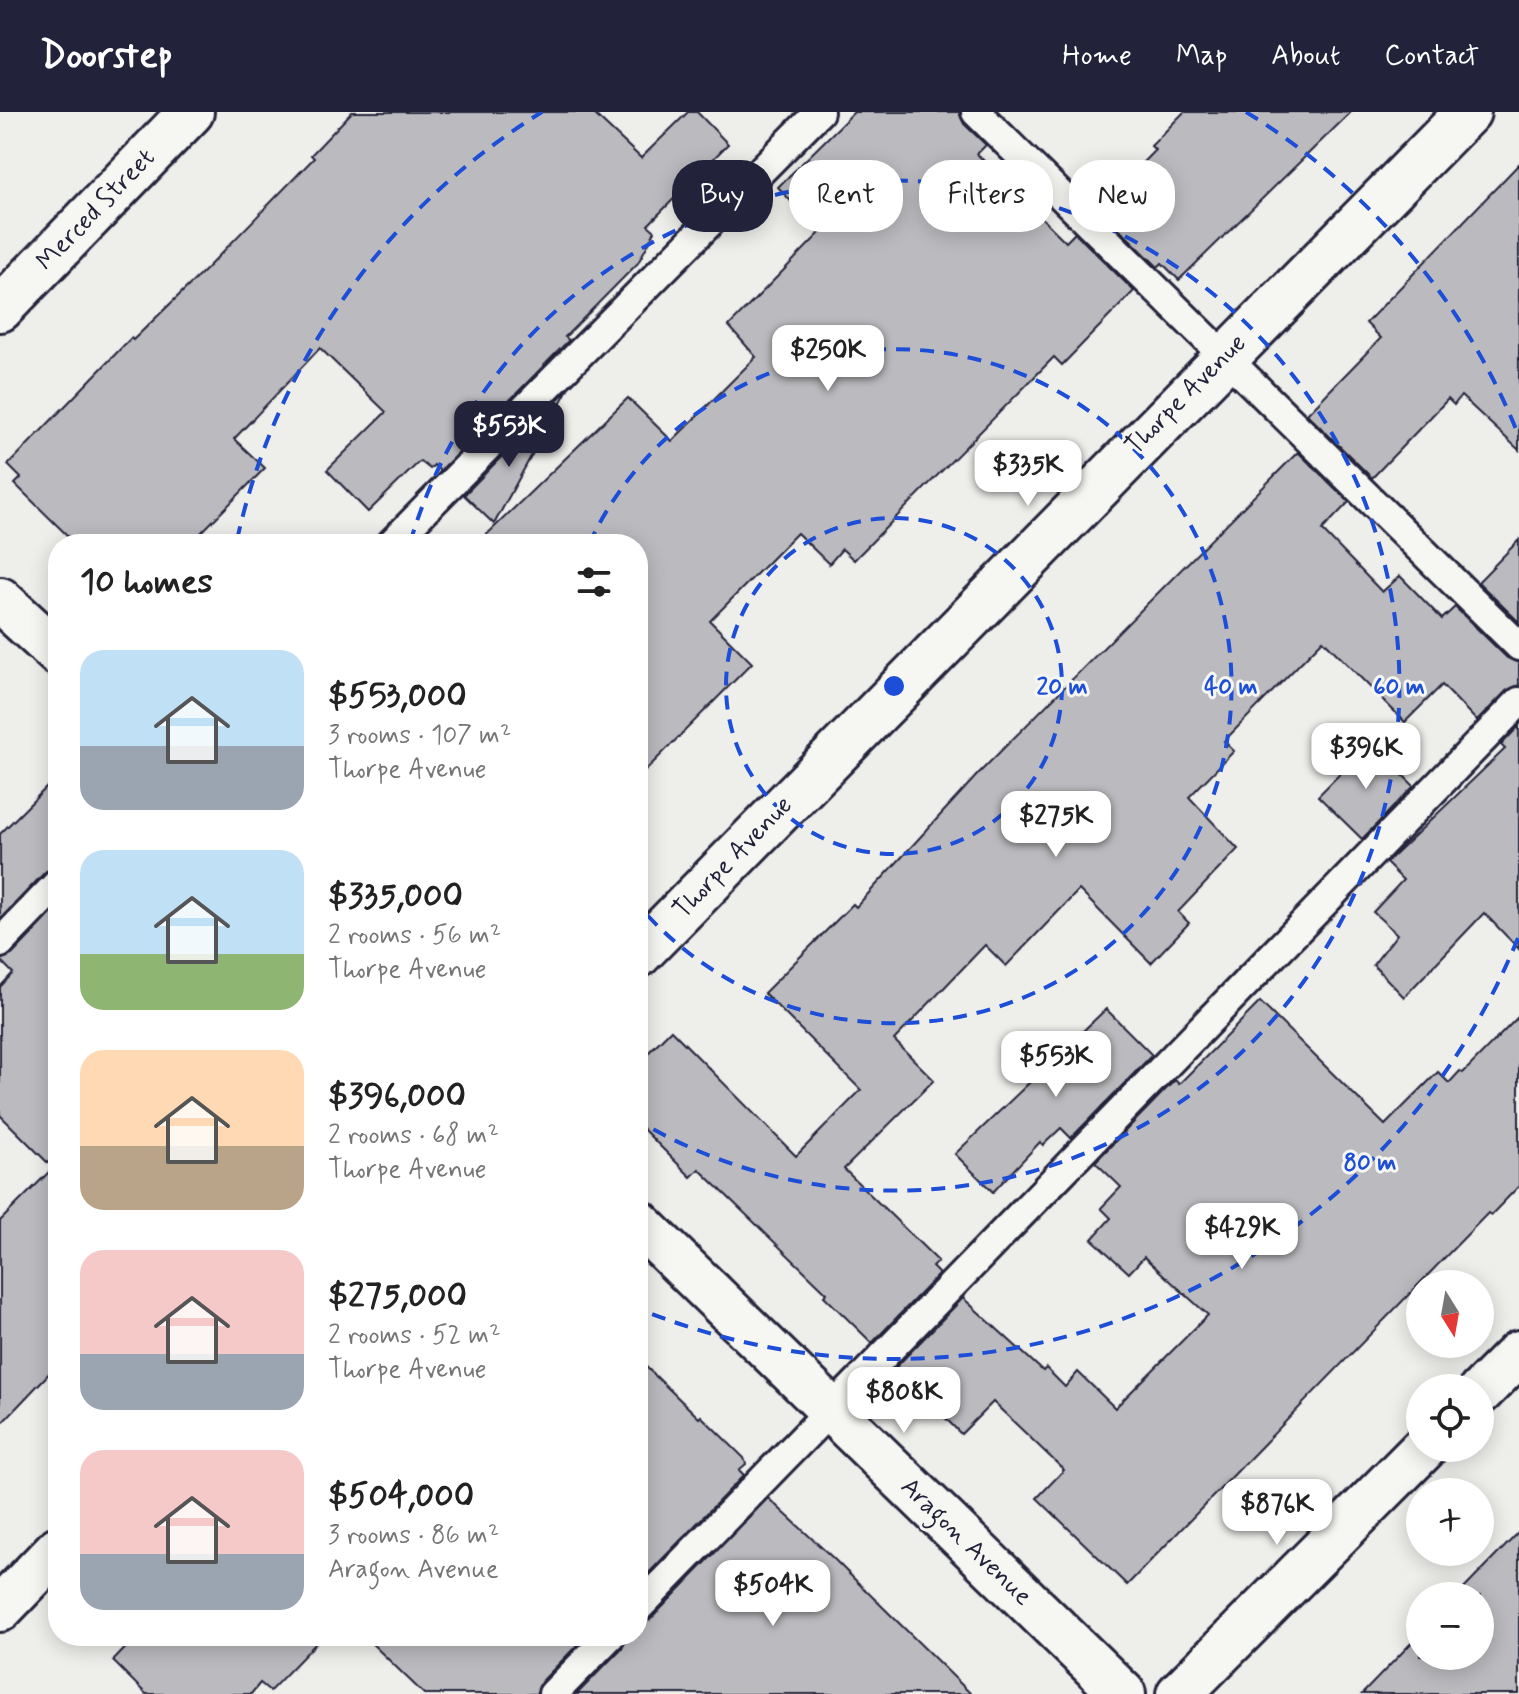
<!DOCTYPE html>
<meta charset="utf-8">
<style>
:root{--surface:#fff;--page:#f6f6f6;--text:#222;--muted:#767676;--accent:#22223b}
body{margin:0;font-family:Mynerve,sans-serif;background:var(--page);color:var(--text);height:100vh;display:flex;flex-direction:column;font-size:30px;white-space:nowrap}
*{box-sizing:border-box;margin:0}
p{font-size:26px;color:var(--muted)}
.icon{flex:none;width:44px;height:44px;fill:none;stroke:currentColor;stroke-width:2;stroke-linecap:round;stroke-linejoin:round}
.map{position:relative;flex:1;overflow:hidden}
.details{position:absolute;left:48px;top:422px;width:600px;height:1112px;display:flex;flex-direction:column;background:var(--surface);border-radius:32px;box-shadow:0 4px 20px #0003}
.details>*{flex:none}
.hud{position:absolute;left:672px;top:48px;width:726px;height:72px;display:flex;gap:16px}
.needle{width:52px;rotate:169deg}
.tools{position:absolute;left:1406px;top:1158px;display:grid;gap:16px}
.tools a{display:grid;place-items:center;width:88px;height:88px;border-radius:50%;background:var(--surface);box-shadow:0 4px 20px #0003;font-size:40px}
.price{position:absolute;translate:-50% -68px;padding:0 18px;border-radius:16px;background:#fff;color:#222;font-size:26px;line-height:52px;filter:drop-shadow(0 2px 4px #0008)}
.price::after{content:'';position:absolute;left:50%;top:48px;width:24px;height:18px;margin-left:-12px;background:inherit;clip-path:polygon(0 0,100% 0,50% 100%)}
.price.selected{background:var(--accent);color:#fff}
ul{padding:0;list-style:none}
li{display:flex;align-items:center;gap:24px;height:200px;padding:0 32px}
li span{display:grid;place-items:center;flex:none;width:224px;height:160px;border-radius:24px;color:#555}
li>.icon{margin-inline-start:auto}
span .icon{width:96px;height:96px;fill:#fffc;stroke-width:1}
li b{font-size:34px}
h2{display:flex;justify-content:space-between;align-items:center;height:96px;padding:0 32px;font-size:34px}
.chip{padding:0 28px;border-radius:32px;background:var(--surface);box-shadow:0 4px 20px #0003;font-size:28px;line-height:72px}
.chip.selected{background:var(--accent);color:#fff}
header{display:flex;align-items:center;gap:48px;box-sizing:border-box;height:112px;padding:0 40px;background:var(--accent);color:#fff}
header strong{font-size:38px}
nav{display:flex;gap:44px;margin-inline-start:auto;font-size:28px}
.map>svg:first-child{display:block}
.building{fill:#bbbbbf;stroke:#22223b;stroke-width:2}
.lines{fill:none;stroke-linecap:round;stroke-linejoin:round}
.lane-casing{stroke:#22223b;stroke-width:34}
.street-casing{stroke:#22223b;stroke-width:50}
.lane{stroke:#f6f6f2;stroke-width:28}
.street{stroke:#f6f6f2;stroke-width:44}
.ring{fill:none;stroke:#1d4ed8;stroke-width:4;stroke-dasharray:14 10}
.labels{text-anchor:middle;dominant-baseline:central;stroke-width:6;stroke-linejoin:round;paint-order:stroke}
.street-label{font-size:26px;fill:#22223b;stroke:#f6f6f2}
.centre{fill:#1d4ed8;stroke:#f6f6f2;stroke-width:4}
.ring-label{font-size:24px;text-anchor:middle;font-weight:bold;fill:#1d4ed8;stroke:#f6f6f2;stroke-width:6;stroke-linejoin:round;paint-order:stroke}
</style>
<header>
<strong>Doorstep</strong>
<nav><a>Home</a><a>Map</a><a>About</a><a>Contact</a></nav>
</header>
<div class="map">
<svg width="1519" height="1582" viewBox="0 0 1519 1582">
<rect width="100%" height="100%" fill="#eeeeeb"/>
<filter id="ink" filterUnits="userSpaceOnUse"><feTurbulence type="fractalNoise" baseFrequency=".0125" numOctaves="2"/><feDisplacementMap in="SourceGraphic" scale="16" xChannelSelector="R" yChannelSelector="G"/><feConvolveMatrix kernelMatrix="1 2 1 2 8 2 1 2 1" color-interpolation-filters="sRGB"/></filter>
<g filter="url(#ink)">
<g class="building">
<polygon points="352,0 592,0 641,46 688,0 697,0 728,32 648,113 655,119 638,151 565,225 569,228 440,359 434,353 430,357 420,349 368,400 327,358 386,300 320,236 234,327 265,356 190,432 76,432 15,372 21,366 8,353 131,226 133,228 205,158 314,46 311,43"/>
<polygon points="854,0 959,0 964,12 986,33 977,42 1066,130 1075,121 1134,179 1062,253 1054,245 854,448 842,437 829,452 797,421 710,509 752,551 638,666 638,432 477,432 628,286 672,329 756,245 729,214 820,121 778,75"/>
<polygon points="1184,0 1351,0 1179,168 1162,151 1158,155 1098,96 1155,38 1151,34"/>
<polygon points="1519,52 1519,338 1461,284 1454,293 1448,287 1372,366 1307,302 1381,226 1366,211"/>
<polygon points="568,277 494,412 464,383"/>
<polygon points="1298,340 1349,390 1322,418 1382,480 1400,464 1442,507 1455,495 1507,546 1519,551 1519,573 1507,578 1477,609 1442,573 1405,610 1323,528 1224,629 1234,639 1189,685 1238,737 1178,800 1189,811 1151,851 1079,778 1006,854 985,833 894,928 934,968 844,1057 938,1149 932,1155 939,1162 872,1231 824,1184 827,1181 699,1057 691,1065 638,1012 638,951 671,918 796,1044 861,978 764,881 853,792 856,795 979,661"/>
<polygon points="1519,428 1519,510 1478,470"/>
<polygon points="1519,614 1519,837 1484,801 1404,885 1373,853 1397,822 1373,800 1403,768 1386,751 1505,637 1501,633"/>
<polygon points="1370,631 1414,674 1362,727 1318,684"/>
<polygon points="58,664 58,754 46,759 0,807 0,722"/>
<polygon points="58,795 58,1252 0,1313 0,1109 53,1056 0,1003 0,875 13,861 0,848 12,843"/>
<polygon points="1260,890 1385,1013 1438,960 1449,971 1460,959 1463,961 1519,904 1519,1074 1491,1103 1488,1101 1127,1473 1037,1386 1064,1358 993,1290 961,1322 896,1255 963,1186 1043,1259 1046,1256 1065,1275 1078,1260 1115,1296 1208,1203 1144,1145 1129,1161 1092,1127 1111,1106 1101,1096 1121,1075 1095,1050 1175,968 1179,972"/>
<polygon points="1106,897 1152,943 1071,1026 1061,1016 1043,1033 1040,1030 993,1080 955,1042"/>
<polygon points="638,1247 699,1306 701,1304 744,1346 746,1352 739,1358 744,1363 638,1472"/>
<polygon points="768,1386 833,1446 971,1582 577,1582 622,1536 627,1524 638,1524 638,1513 650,1508"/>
<polygon points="1519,1420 1519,1582 1362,1582 1420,1522 1420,1544 1480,1544 1480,1484 1457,1484"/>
<polygon points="137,1524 323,1524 270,1579 260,1571 251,1582 146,1582 113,1549"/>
<polygon points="364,1524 586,1524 541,1570 536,1582 424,1582"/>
</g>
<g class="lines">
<g class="lane-casing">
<g id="lane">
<polyline points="976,0 1519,534"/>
<polyline points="391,432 819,0"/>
<polyline points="0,831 58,771"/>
<polyline points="638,1496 1519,590"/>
<polyline points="553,1582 610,1524"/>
</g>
</g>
<g class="street-casing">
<g id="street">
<polyline points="0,197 191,0"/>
<polyline points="0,488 58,541"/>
<polyline points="638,843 1468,0"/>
<polyline points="638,1110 1123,1582"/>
<polyline points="1480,1280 1519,1241"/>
<polyline points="0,1497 58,1437"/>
<polyline points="1179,1582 1424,1336"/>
</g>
</g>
<use href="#lane" class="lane"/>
<use href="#street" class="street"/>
</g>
</g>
<g class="ring">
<circle cx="894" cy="574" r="168"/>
<path d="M589 432A337 337 0 1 1 640 795"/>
<path d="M410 431A505 505 0 1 1 642 1011"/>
<path d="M1518 826A673 673 0 0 1 642 1198M237 428A673 673 0 0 1 542 0M1246 0A673 673 0 0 1 1518 322"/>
</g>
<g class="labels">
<g class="street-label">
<text transform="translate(96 98) rotate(-46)">Merced Street</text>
<text transform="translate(1186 283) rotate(-45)">Thorpe Avenue</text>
<text transform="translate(733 746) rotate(-46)">Thorpe Avenue</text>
<text transform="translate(966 1430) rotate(44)">Aragon Avenue</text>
</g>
</g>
<circle cx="894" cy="574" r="12" class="centre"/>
<g class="ring-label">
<text x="1062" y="582">20 m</text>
<text x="1231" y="582">40 m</text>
<text x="1399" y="582">60 m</text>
<text x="1370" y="1058">80 m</text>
</g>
</svg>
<div class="tools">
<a><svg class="needle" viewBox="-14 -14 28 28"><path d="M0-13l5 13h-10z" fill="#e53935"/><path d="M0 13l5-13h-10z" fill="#767676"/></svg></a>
<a><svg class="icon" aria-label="locate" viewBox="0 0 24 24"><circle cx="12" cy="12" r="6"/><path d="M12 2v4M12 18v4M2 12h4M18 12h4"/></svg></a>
<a>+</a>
<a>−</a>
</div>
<b class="price" style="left:828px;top:281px">$250K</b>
<b class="price selected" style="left:509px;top:357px">$553K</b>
<b class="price" style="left:1028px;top:396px">$335K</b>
<b class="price" style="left:1366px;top:679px">$396K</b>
<b class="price" style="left:1056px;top:747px">$275K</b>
<b class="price" style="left:1056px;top:987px">$553K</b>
<b class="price" style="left:1242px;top:1159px">$429K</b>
<b class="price" style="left:904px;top:1323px">$808K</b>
<b class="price" style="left:1277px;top:1435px">$876K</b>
<b class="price" style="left:773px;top:1516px">$504K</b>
<div class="hud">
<a class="chip selected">Buy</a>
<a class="chip">Rent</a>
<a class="chip">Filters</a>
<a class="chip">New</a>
</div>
<section class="details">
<h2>10 homes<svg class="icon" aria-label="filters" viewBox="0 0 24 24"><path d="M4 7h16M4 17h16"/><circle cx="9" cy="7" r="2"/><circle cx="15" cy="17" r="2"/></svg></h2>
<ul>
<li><span style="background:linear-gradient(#bfe0f5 60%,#9aa5b1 0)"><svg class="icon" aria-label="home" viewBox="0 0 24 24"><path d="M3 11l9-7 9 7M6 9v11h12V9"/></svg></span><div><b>$553,000</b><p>3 rooms · 107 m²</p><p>Thorpe Avenue</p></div></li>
<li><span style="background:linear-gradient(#bfe0f5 65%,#8fb573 0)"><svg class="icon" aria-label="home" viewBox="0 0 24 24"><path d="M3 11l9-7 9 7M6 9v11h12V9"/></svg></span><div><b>$335,000</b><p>2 rooms · 56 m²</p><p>Thorpe Avenue</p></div></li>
<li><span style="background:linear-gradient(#ffd9b3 60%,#b9a48a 0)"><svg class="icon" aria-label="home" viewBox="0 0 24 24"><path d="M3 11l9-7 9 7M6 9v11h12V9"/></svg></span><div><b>$396,000</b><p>2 rooms · 68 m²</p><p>Thorpe Avenue</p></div></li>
<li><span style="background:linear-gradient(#f6c9c9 65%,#9aa5b1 0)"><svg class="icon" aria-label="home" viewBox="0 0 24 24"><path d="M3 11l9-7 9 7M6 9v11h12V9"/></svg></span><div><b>$275,000</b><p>2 rooms · 52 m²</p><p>Thorpe Avenue</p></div></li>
<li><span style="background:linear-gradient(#f6c9c9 65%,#9aa5b1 0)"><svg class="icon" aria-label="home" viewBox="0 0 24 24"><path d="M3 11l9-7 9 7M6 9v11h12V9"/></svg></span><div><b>$504,000</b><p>3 rooms · 86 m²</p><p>Aragon Avenue</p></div></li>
</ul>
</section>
</div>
